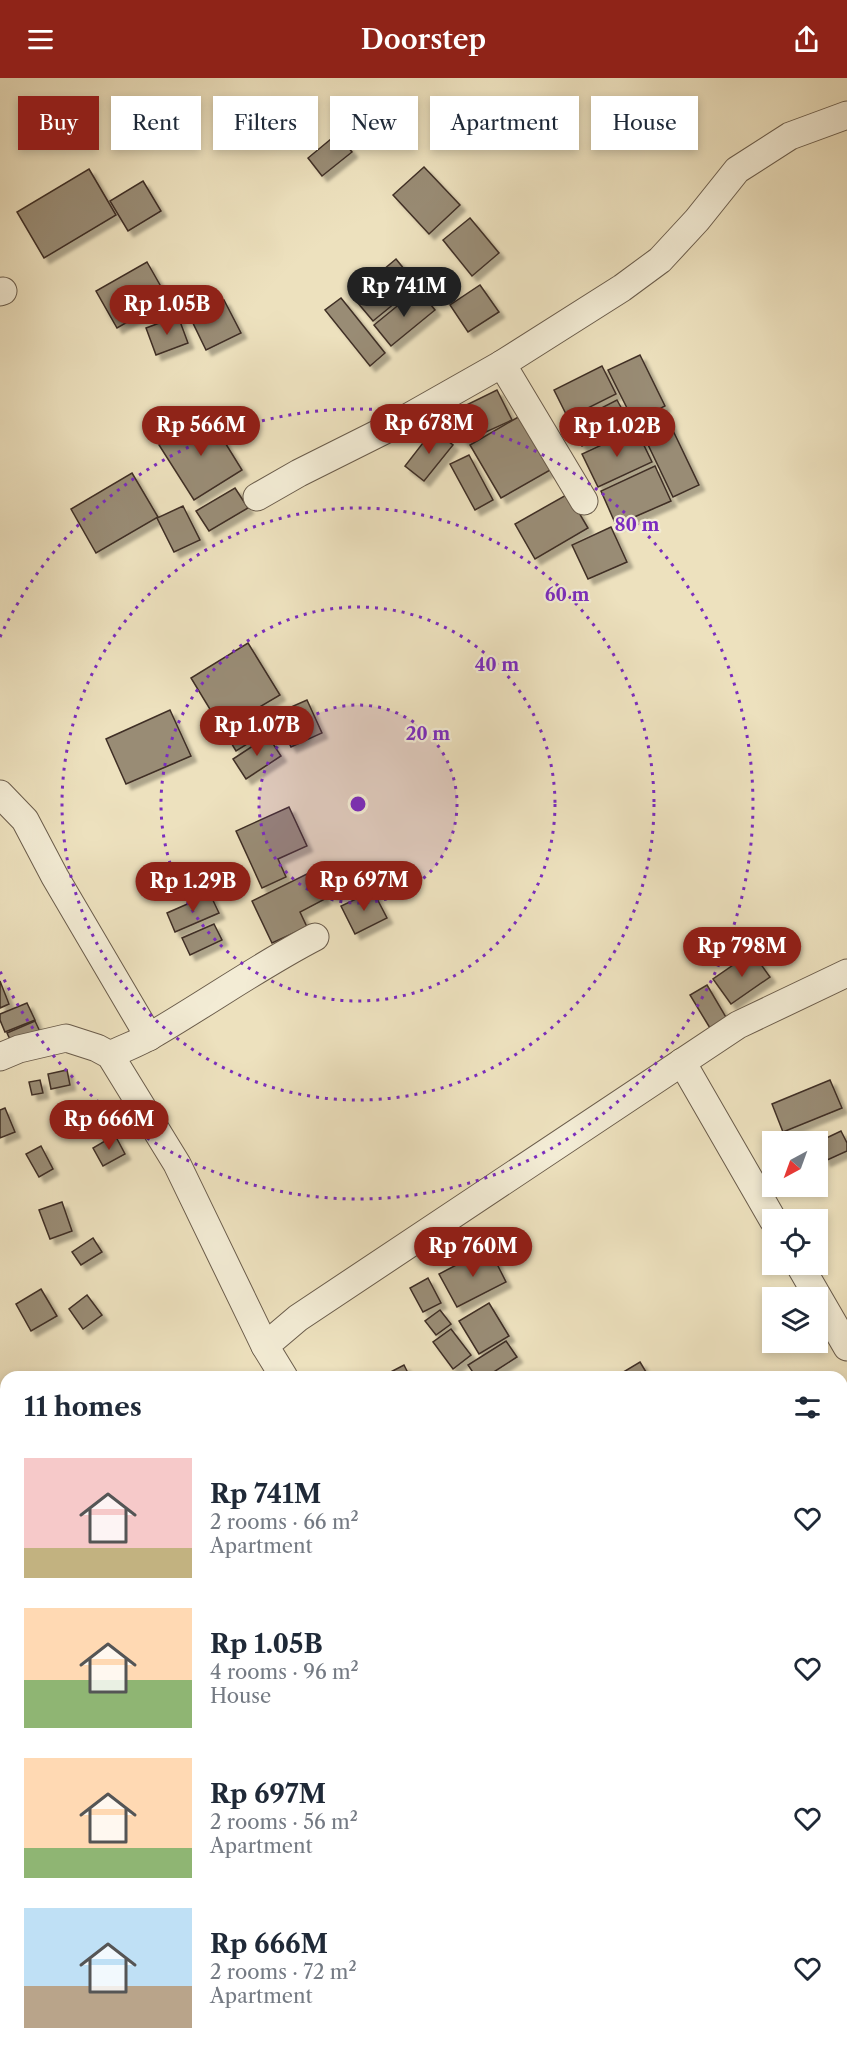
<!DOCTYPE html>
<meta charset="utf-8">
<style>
:root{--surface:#fff;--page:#f2f2f3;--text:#1f2937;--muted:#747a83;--accent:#8f2418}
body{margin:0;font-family:"Libre Caslon Text",serif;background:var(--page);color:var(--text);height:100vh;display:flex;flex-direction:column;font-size:22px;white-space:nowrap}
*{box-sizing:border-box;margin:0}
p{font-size:20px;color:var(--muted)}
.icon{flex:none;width:33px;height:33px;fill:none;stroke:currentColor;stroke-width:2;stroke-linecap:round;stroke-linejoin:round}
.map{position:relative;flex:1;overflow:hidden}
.panel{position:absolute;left:0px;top:1293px;width:848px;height:686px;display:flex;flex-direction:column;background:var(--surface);border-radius:18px 18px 0 0;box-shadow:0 3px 9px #0003}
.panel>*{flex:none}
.guide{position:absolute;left:18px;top:18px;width:812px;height:54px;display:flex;gap:12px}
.needle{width:39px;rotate:221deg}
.controls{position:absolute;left:762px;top:1053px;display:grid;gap:12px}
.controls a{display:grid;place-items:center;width:66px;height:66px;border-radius:0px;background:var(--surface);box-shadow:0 3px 9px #0003;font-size:30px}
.price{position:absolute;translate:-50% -51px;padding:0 14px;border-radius:21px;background:var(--accent);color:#fff;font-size:20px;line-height:39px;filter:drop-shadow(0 2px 3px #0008)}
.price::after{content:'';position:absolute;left:50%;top:36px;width:18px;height:14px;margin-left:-9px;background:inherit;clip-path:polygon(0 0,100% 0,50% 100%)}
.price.active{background:#222;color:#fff}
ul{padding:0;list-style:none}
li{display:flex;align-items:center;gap:18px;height:150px;padding:0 24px}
li span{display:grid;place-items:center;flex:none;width:168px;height:120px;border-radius:0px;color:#555}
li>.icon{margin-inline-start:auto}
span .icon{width:72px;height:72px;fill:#fffc;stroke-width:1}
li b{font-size:26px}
h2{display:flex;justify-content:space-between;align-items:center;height:72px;padding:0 24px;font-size:26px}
.pill{padding:0 21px;border-radius:0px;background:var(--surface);box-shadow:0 3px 9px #0003;font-size:21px;line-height:54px}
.pill.active{background:var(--accent);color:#fff}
header{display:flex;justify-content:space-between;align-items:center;height:78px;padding:0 24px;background:var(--accent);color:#fff;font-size:27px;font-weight:600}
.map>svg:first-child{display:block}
.building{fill:#998c75;stroke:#3f2f25;stroke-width:1.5;filter:url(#shadow)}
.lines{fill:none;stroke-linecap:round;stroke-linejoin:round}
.minor-casing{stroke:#6a5c4b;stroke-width:29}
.minor{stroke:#f3ecd5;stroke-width:27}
.ring{fill:none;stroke:#7b2cbf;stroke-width:3;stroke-dasharray:3 6}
.centre{fill:#7b2cbf;stroke:#f3ecd5;stroke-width:3}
.ring-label{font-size:18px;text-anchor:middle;font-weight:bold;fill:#7b2cbf;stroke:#f3ecd5;stroke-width:4.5;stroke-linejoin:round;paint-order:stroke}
</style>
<header><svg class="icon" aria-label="menu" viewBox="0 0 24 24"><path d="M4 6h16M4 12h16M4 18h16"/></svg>Doorstep<svg class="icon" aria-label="share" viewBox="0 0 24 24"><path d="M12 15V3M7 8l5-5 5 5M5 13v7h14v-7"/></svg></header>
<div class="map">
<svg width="847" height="1978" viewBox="0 0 847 1978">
<defs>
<filter id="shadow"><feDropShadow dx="5.5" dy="5.5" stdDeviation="1.5" flood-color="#0004"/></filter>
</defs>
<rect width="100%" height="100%" fill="#ede1be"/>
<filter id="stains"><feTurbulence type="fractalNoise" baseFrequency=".00333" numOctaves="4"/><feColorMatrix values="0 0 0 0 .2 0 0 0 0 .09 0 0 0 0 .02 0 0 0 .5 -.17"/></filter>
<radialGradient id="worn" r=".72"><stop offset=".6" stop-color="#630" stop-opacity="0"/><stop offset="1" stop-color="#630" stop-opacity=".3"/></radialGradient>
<g class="building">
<polygon points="337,56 352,74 322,98 308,80"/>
<polygon points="424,89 460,127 429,156 393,117"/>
<polygon points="89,91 116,137 44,180 17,134"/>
<polygon points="143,103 161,133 128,153 110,123"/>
<polygon points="470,140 499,175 472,198 443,162"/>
<polygon points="396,181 417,207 373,243 352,218"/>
<polygon points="147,184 168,221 117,250 96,213"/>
<polygon points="480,207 499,234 468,254 450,227"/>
<polygon points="418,211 435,232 391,268 374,247"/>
<polygon points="341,220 385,275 370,288 325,232"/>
<polygon points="224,222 241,255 206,272 190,239"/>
<polygon points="178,238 188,265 156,277 146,250"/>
<polygon points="640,277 665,328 634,344 608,292"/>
<polygon points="602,288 616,316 568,340 554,312"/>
<polygon points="497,312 512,342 464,364 450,335"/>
<polygon points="617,322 629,344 582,368 570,346"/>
<polygon points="208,337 242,392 194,422 159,367"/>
<polygon points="520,338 552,391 501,420 470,367"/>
<polygon points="667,340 699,407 673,419 641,352"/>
<polygon points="636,351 652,384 598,409 582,376"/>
<polygon points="433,352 453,367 424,403 405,388"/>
<polygon points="469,377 493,422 475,432 450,386"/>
<polygon points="655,388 671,423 616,447 601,413"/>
<polygon points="132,395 158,439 96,475 71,431"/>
<polygon points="235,410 248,430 209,453 196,433"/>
<polygon points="568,416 588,450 535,481 515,446"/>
<polygon points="183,428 200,462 174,474 157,440"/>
<polygon points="611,449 627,484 588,501 572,467"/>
<polygon points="248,565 280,617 222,651 191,600"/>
<polygon points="307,622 322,655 291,669 275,636"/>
<polygon points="170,632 191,678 126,706 106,661"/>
<polygon points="251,643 260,658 236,673 227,658"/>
<polygon points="268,658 281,678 246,701 233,681"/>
<polygon points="289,729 307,768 278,781 286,799 262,810 236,753"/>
<polygon points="311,794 325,821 300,834 307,849 272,865 252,823"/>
<polygon points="373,813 387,840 355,856 341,828"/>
<polygon points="210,816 219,835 175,854 167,835"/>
<polygon points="214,846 222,862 190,877 182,860"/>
<polygon points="752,874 770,899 731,926 713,901"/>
<polygon points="0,903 9,926 0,930"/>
<polygon points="707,907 730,946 713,955 690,917"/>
<polygon points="27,925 35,942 5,954 0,942 0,936"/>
<polygon points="35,943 42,958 14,970 7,955"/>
<polygon points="67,992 70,1007 51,1011 48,996"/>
<polygon points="40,1002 43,1015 32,1017 29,1004"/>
<polygon points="830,1002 842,1030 783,1054 772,1026"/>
<polygon points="5,1030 15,1054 0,1060 0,1032"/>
<polygon points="841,1053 847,1065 847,1073 825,1083 818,1064"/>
<polygon points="115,1057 125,1076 103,1088 93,1070"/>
<polygon points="41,1068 53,1091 39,1099 26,1076"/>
<polygon points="62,1124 72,1153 50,1161 39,1132"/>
<polygon points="93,1160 102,1174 81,1187 72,1174"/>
<polygon points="489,1170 506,1204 457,1229 439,1196"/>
<polygon points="428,1200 441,1225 423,1234 410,1210"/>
<polygon points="41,1211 57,1238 31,1253 16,1226"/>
<polygon points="87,1217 102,1237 83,1251 69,1231"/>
<polygon points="489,1225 509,1258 479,1276 459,1243"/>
<polygon points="440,1232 451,1246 436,1257 425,1243"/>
<polygon points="451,1251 471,1277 453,1291 433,1264"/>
<polygon points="506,1263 517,1279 486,1299 476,1299 468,1287"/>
<polygon points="640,1284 649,1299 615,1299"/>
<polygon points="404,1287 410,1299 381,1299"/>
<polygon points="842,1442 847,1449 847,1464 842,1468"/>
<polygon points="847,1492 847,1540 842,1543 842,1495"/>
<polygon points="847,1954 847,1973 842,1962 842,1957"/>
</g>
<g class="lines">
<g class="minor-casing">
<g id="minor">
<polyline points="0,214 3,213"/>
<polyline points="257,419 299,395 389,350 502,286"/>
<polyline points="584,423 502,286 622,210 660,182 697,142 737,92 790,58 847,37"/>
<polyline points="0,716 25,742 55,799 149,959"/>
<path d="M110,977C124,970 139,965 152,957C207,925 259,888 315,859"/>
<polyline points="0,979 19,971 66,960 97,970 110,977 177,1086 265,1268"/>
<polyline points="682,984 773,1142"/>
<polyline points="799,1186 847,1269"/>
<polyline points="284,1299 265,1268 298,1240 738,947 847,895"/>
<polyline points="0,1348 6,1361"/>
<polyline points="0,1425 6,1436"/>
<polyline points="842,1883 847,1881"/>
<polyline points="270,1972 272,1978"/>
</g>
</g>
<use href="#minor" class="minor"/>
</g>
<circle cx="358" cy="726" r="99" fill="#7b2cbf" fill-opacity=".12"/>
<g class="ring">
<circle cx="358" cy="726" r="99"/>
<circle cx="358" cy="726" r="197"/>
<circle cx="358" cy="726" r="296"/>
<path d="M0 559A395 395 0 1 1 0 893"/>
</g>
<circle cx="358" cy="726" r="9" class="centre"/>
<g class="ring-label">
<text x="637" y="453">80 m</text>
<text x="567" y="523">60 m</text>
<text x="497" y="593">40 m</text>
<text x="428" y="662">20 m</text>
</g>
<rect width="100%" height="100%" filter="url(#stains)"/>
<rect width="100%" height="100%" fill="url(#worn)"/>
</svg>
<div class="controls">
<a><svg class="needle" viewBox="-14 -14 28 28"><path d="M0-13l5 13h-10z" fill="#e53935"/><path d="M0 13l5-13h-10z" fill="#747a83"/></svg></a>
<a><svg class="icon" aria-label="locate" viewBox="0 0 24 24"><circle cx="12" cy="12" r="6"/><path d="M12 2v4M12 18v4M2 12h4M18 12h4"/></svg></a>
<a><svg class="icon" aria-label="layers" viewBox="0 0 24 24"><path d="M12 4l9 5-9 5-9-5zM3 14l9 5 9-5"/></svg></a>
</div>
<b class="price active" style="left:404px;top:240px">Rp 741M</b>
<b class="price" style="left:167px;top:258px">Rp 1.05B</b>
<b class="price" style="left:429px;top:377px">Rp 678M</b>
<b class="price" style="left:201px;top:379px">Rp 566M</b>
<b class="price" style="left:617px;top:380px">Rp 1.02B</b>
<b class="price" style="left:257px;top:679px">Rp 1.07B</b>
<b class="price" style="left:364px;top:834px">Rp 697M</b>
<b class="price" style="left:193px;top:835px">Rp 1.29B</b>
<b class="price" style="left:742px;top:900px">Rp 798M</b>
<b class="price" style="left:109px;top:1073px">Rp 666M</b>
<b class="price" style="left:473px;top:1200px">Rp 760M</b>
<div class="guide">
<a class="pill active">Buy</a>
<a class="pill">Rent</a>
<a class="pill">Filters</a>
<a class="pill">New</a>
<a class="pill">Apartment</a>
<a class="pill">House</a>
</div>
<section class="panel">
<h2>11 homes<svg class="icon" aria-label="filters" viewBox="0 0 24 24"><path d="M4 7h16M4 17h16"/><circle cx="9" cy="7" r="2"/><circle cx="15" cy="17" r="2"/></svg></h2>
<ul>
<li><span style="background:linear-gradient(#f6c9c9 75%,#c2b280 0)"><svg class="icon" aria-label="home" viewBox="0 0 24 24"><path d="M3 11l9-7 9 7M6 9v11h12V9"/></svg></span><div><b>Rp 741M</b><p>2 rooms · 66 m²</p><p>Apartment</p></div><svg class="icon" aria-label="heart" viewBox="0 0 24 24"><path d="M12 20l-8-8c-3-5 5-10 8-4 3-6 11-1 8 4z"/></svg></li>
<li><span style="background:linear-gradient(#ffd9b3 60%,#8fb573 0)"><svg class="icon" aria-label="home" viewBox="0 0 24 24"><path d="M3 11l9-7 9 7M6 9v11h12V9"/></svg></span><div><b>Rp 1.05B</b><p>4 rooms · 96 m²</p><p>House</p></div><svg class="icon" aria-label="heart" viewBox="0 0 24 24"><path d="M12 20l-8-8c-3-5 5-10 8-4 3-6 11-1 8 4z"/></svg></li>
<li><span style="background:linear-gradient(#ffd9b3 75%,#8fb573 0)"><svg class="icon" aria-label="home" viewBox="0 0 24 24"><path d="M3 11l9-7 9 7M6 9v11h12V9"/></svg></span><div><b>Rp 697M</b><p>2 rooms · 56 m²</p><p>Apartment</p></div><svg class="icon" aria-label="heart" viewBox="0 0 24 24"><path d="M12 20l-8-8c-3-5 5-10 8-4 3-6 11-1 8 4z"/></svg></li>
<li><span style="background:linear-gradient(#bfe0f5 65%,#b9a48a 0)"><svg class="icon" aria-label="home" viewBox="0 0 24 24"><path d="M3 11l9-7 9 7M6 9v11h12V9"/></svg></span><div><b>Rp 666M</b><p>2 rooms · 72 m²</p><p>Apartment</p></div><svg class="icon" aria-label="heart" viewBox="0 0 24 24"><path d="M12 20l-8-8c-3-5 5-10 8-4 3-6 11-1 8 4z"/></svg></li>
</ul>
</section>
</div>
